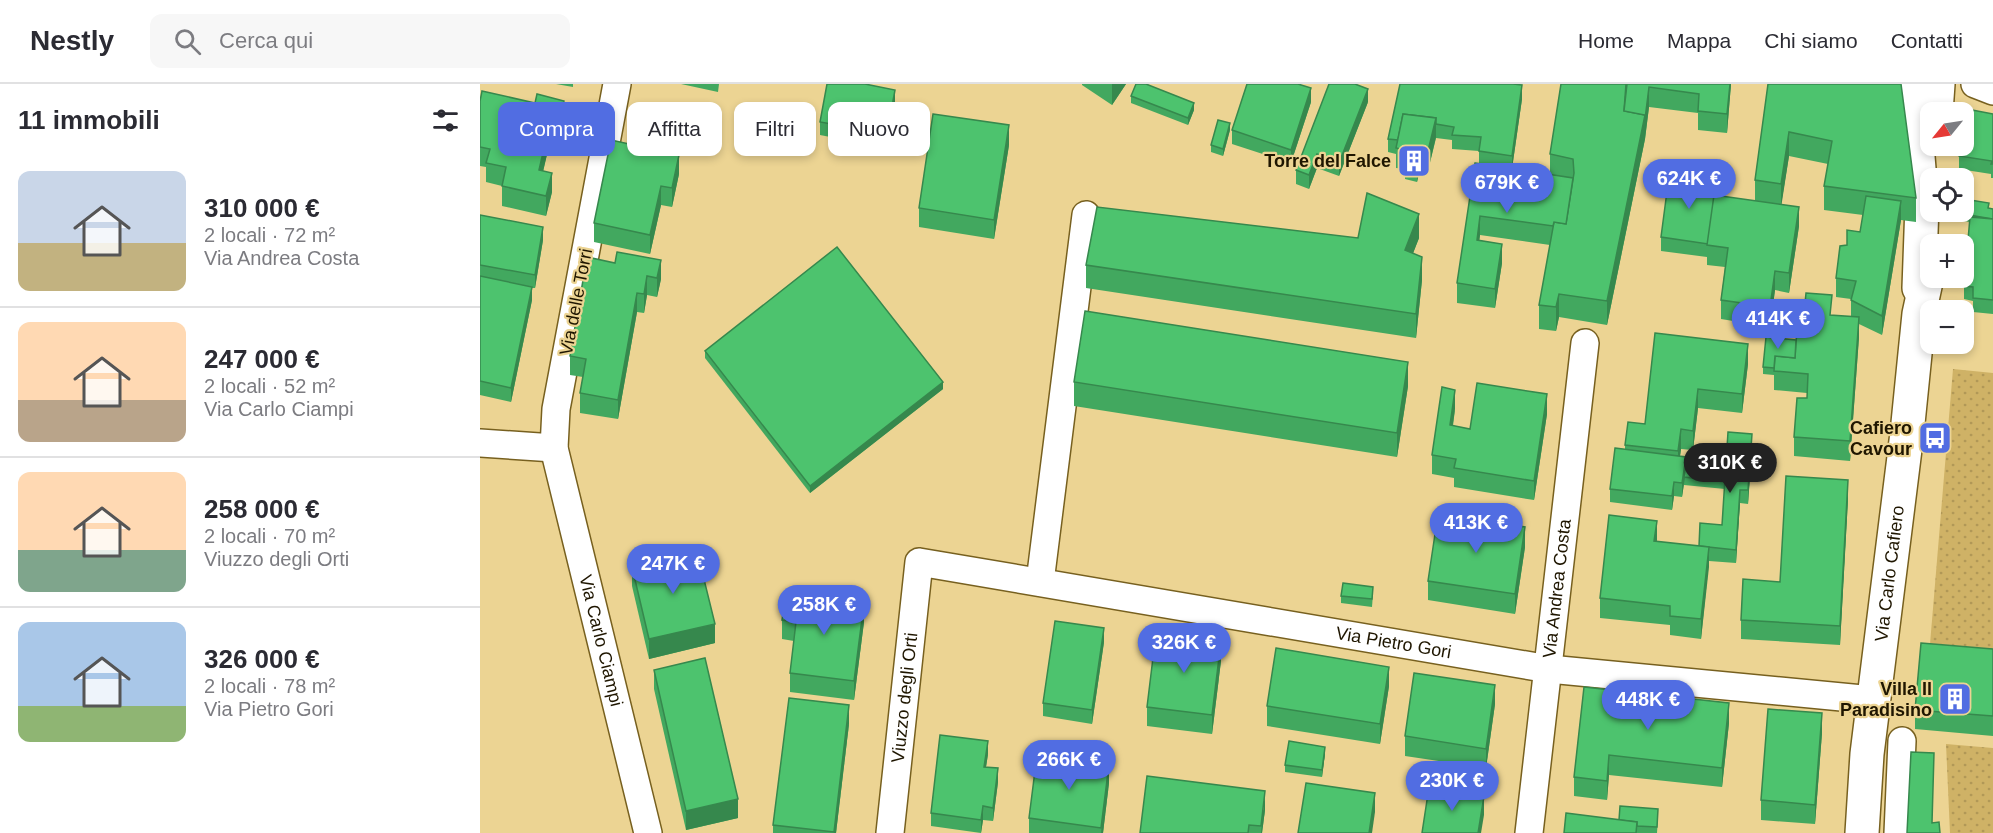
<!DOCTYPE html>
<html lang="it">
<meta charset="utf-8">
<style>
:root{--surface:#fff;--page:#f7f7f7;--text:#2b2b33;--muted:#7c7c81;--line:#e1e1e2;--accent:#516de2}
body{margin:0;font-family:Helvetica,sans-serif;background:var(--page);color:var(--text);height:100vh;display:flex;flex-direction:column;font-size:22px;white-space:nowrap}
*{box-sizing:border-box;margin:0}
p{font-size:20px;color:var(--muted)}
.icon{flex:none;width:33px;height:33px;fill:none;stroke:currentColor;stroke-width:2;stroke-linecap:round;stroke-linejoin:round}
.map{position:relative;flex:1;overflow:hidden}
.sheet{display:flex;flex-direction:column;background:var(--surface);width:480px}
.sheet>*{flex:none}
.hud{position:absolute;left:18px;top:18px;width:570px;height:54px;display:flex;gap:12px}
.needle{width:39px;rotate:240deg}
.buttons{position:absolute;left:1440px;top:18px;display:grid;gap:12px}
.buttons a{display:grid;place-items:center;width:54px;height:54px;border-radius:12px;background:var(--surface);box-shadow:0 3px 9px #0003;font-size:30px}
.price{position:absolute;translate:-50% -51px;padding:0 14px;border-radius:21px;background:var(--accent);color:#fff;font-size:20px;line-height:39px;filter:drop-shadow(0 2px 3px #0008)}
.price::after{content:'';position:absolute;left:50%;top:36px;width:18px;height:14px;margin-left:-9px;background:inherit;clip-path:polygon(0 0,100% 0,50% 100%)}
.price.current{background:#222;color:#fff}
ul{padding:0;list-style:none}
li{display:flex;align-items:center;gap:18px;height:150px;padding:0 18px}
li+li{border-top:2px solid var(--line)}
li span{display:grid;place-items:center;flex:none;width:168px;height:120px;border-radius:12px;color:#555}
li>.icon{margin-inline-start:auto}
span .icon{width:72px;height:72px;fill:#fffc;stroke-width:1}
li b{font-size:26px}
h2{display:flex;justify-content:space-between;align-items:center;height:72px;padding:0 18px;font-size:26px}
.chip{padding:0 21px;border-radius:12px;background:var(--surface);box-shadow:0 3px 9px #0003;font-size:21px;line-height:54px}
.chip.current{background:var(--accent);color:#fff}
header{display:flex;align-items:center;gap:36px;box-sizing:border-box;height:84px;padding:0 30px;background:var(--surface);border-bottom:2px solid var(--line)}
header strong{font-size:28px}
nav{display:flex;gap:33px;margin-inline-start:auto;font-size:21px}
.search{width:420px;height:54px;background:var(--page);display:flex;align-items:center;gap:15px;box-sizing:border-box;padding:0 21px;border-radius:12px;color:var(--muted);font-size:22px}
main{display:flex;flex:1;min-height:0}
.map>svg:first-child{display:block}
.garden{fill:url(#garden-dots)}
.lines{fill:none;stroke-linecap:round;stroke-linejoin:round}
.street-casing{stroke:#77601f;stroke-width:30}
.secondary-casing{stroke:#77601f;stroke-width:36}
.street{stroke:#fff;stroke-width:27}
.secondary{stroke:#fff;stroke-width:33}
.wall{fill:#42a85f}
.shaded-wall{fill:#36884d}
.building{fill:#4dc36e;stroke:#36884d;stroke-width:1.5}
.labels{text-anchor:middle;dominant-baseline:central;stroke-width:4.5;stroke-linejoin:round;paint-order:stroke}
.poi-label{font-size:18px;font-weight:bold;fill:#1f1600;stroke:#ecd493;text-anchor:end}
.street-label{font-size:18px;fill:#1f1600;stroke:#ecd493}
</style>
<header>
<strong>Nestly</strong>
<div class="search"><svg class="icon" aria-label="search" viewBox="0 0 24 24"><circle cx="10" cy="10" r="6"/><path d="M15 15l6 6"/></svg>Cerca qui</div>
<nav><a>Home</a><a>Mappa</a><a>Chi siamo</a><a>Contatti</a></nav>
</header>
<main>
<section class="sheet">
<h2>11 immobili<svg class="icon" aria-label="filters" viewBox="0 0 24 24"><path d="M4 7h16M4 17h16"/><circle cx="9" cy="7" r="2"/><circle cx="15" cy="17" r="2"/></svg></h2>
<ul>
<li><span style="background:linear-gradient(#c9d6e8 60%,#c2b280 0)"><svg class="icon" aria-label="home" viewBox="0 0 24 24"><path d="M3 11l9-7 9 7M6 9v11h12V9"/></svg></span><div><b>310 000 €</b><p>2 locali · 72 m²</p><p>Via Andrea Costa</p></div></li>
<li><span style="background:linear-gradient(#ffd9b3 65%,#b9a48a 0)"><svg class="icon" aria-label="home" viewBox="0 0 24 24"><path d="M3 11l9-7 9 7M6 9v11h12V9"/></svg></span><div><b>247 000 €</b><p>2 locali · 52 m²</p><p>Via Carlo Ciampi</p></div></li>
<li><span style="background:linear-gradient(#ffd9b3 65%,#7fa58c 0)"><svg class="icon" aria-label="home" viewBox="0 0 24 24"><path d="M3 11l9-7 9 7M6 9v11h12V9"/></svg></span><div><b>258 000 €</b><p>2 locali · 70 m²</p><p>Viuzzo degli Orti</p></div></li>
<li><span style="background:linear-gradient(#a9c7e8 70%,#8fb573 0)"><svg class="icon" aria-label="home" viewBox="0 0 24 24"><path d="M3 11l9-7 9 7M6 9v11h12V9"/></svg></span><div><b>326 000 €</b><p>2 locali · 78 m²</p><p>Via Pietro Gori</p></div></li>
</ul>
</section>
<div class="map">
<svg width="1513" height="749" viewBox="0 0 1513 749">
<defs>
<pattern id="garden-dots" width="8" height="8" patternUnits="userSpaceOnUse" patternTransform="scale(1.5)"><rect width="8" height="8" fill="#cfb266"/><path d="M2 2h.1M6 6h.1" fill="none" stroke="#b19857" stroke-width="1.8" stroke-linecap="round"/></pattern>
</defs>
<rect width="100%" height="100%" fill="#ecd493"/>
<g class="garden">
<polygon points="1473,285 1513,289 1513,576 1449,572"/>
<polygon points="1466,660 1513,664 1513,749 1470,749"/>
</g>
<g class="lines">
<g class="street-casing">
<g id="street">
<path id="s1" d="M137,0L76,325L74,364L168,749"/>
<polyline points="1495,0 1513,7"/>
<polyline points="0,359 74,364"/>
<polyline points="560,498 606,131"/>
<path id="s2" d="M410,749L439,478L1069,585L1393,616"/>
<path id="s3" d="M1049,749L1105,259"/>
<polyline points="1418,749 1422,657"/>
</g>
</g>
<g class="secondary-casing">
<g id="secondary">
<polyline points="1432,0 1442,121 1439,204"/>
<polyline points="1456,28 1458,0"/>
<path id="s4" d="M1382,749L1387,670L1427,349L1439,230L1450,179"/>
</g>
</g>
<use href="#street" class="street"/>
<use href="#secondary" class="secondary"/>
</g>
<g class="wall">
<polygon points="76,0 93,0 93,3"/>
<polygon points="201,0 239,0 238,8"/>
<polygon points="602,0 646,0 632,21 602,1"/>
<polygon points="920,0 1042,15 1032,84 1070,90 1070,70 1081,0 1251,0 1247,49 1218,46 1218,29 1169,23 1165,55 1127,241 1079,233 1076,247 1059,245 1059,221 1070,161 1000,151 999,157 1022,179 1015,224 977,219 977,199 999,79 999,67 972,65 972,56 956,54 947,91 939,89 937,98 925,95 925,85 916,84 916,70 908,68 908,55"/>
<polygon points="1288,0 1436,114 1436,138 1421,136 1402,251 1379,240 1379,253 1370,377 1314,372 1314,353 1327,314 1327,309 1294,306 1294,291 1283,290 1283,283 1316,256 1352,231 1371,233 1371,215 1356,213 1356,194 1367,161 1380,148 1383,131 1344,126 1344,102 1348,80 1309,72 1301,121 1319,142 1309,209 1295,206 1290,243 1241,235 1241,216 1245,183 1227,181 1227,173 1181,167 1181,153 1275,117 1275,96"/>
<polygon points="651,12 714,26 708,41 651,19"/>
<polygon points="0,17 84,36 78,64 69,62 63,87 72,108 66,132 22,122 22,102 6,98 6,83 0,82"/>
<polygon points="831,18 811,79 752,60 752,46"/>
<polygon points="888,18 859,92 837,84 829,105 816,100 816,86"/>
<polygon points="415,19 407,64 340,51 340,38"/>
<polygon points="1513,30 1513,94 1511,94 1511,90 1479,85 1479,72"/>
<polygon points="750,46 743,72 731,68 731,61"/>
<polygon points="529,61 514,155 439,143 439,124"/>
<polygon points="199,90 192,123 181,121 170,170 114,158 114,139"/>
<polygon points="1509,124 1513,125 1513,230 1493,228 1493,217 1484,215 1484,202 1490,138 1477,136 1477,128"/>
<polygon points="0,131 63,156 55,204 52,204 52,216 31,318 0,311"/>
<polygon points="878,154 939,154 933,169 942,196 936,254 606,204 606,181"/>
<polygon points="107,173 181,195 177,213 167,211 164,229 157,228 138,335 100,329 100,309 103,293 90,291 90,272"/>
<polygon points="1175,249 1268,280 1262,329 1218,324 1213,366 1201,365 1200,372 1206,380 1246,384 1272,364 1268,420 1260,419 1256,479 1229,477 1221,555 1190,551 1190,541 1120,534 1120,514 1176,458 1219,462 1242,441 1245,405 1204,401 1204,399 1202,413 1194,412 1192,426 1130,418 1130,405 1145,366 1145,361 1165,340"/>
<polygon points="225,267 463,305 330,409 225,274"/>
<polygon points="594,298 928,302 917,373 594,322"/>
<polygon points="975,325 973,342 990,345 1067,330 1054,416 974,403 974,394 952,390 952,371"/>
<polygon points="1368,415 1360,561 1261,555 1261,536 1300,498"/>
<polygon points="1045,463 1035,530 948,516 948,497"/>
<polygon points="152,483 235,559 169,575 152,502"/>
<polygon points="893,510 892,523 861,519 861,512"/>
<polygon points="302,536 384,538 374,616 310,608 310,589 314,557 302,555"/>
<polygon points="624,558 612,640 563,632 563,619"/>
<polygon points="1513,565 1513,652 1435,645 1435,626"/>
<polygon points="741,577 732,650 667,642 667,623"/>
<polygon points="174,586 258,734 206,746 174,605"/>
<polygon points="909,602 900,660 787,642 787,622"/>
<polygon points="1104,603 1249,639 1242,703 1129,691 1127,716 1094,712 1094,693"/>
<polygon points="1015,620 1006,684 925,672 925,652"/>
<polygon points="369,640 356,749 293,749 293,741"/>
<polygon points="1342,649 1335,740 1281,736 1281,716"/>
<polygon points="508,670 506,683 518,698 513,737 503,736 501,749 451,742 451,729"/>
<polygon points="845,670 842,693 805,688 805,681"/>
<polygon points="629,699 623,749 549,749 549,734"/>
<polygon points="785,726 782,749 660,749"/>
<polygon points="1178,732 1177,749 1084,749 1139,736"/>
</g>
<g class="shaded-wall">
<polygon points="632,0 646,0 632,21"/>
<polygon points="1250,0 1251,0 1247,49 1247,30"/>
<polygon points="1042,1 1042,15 1032,85 1032,72"/>
<polygon points="1169,3 1169,23 1165,55 1127,241 1127,217"/>
<polygon points="831,4 831,18 811,79 811,66"/>
<polygon points="888,5 888,18 859,92 859,79"/>
<polygon points="415,6 415,19 407,64 407,50"/>
<polygon points="84,17 84,36 78,64 78,45"/>
<polygon points="714,19 714,26 708,41 708,34"/>
<polygon points="956,34 956,53 947,91 947,71"/>
<polygon points="750,39 750,46 743,72 743,65"/>
<polygon points="529,41 529,61 514,155 514,136"/>
<polygon points="69,43 69,62 59,105 59,86"/>
<polygon points="1309,48 1309,72 1301,124 1301,100"/>
<polygon points="939,69 939,89 937,98 937,78"/>
<polygon points="837,70 837,84 829,105 829,91"/>
<polygon points="199,71 199,90 192,123 192,104"/>
<polygon points="72,89 72,108 66,132 66,112"/>
<polygon points="181,102 181,121 170,170 170,151"/>
<polygon points="1421,117 1421,136 1402,251 1402,232"/>
<polygon points="1319,123 1319,142 1309,209 1309,189"/>
<polygon points="939,130 939,154 925,190 925,166"/>
<polygon points="1000,132 1000,151 997,176 997,156"/>
<polygon points="63,143 63,156 55,204 55,191"/>
<polygon points="1022,160 1022,179 1015,224 1015,205"/>
<polygon points="942,173 942,196 936,254 936,230"/>
<polygon points="181,176 181,195 177,213 177,194"/>
<polygon points="1295,187 1295,206 1290,243 1290,223"/>
<polygon points="167,192 167,211 164,229 164,210"/>
<polygon points="52,203 52,216 31,318 31,304"/>
<polygon points="157,209 157,228 138,335 138,316"/>
<polygon points="1079,210 1079,233 1076,247 1076,223"/>
<polygon points="1379,233 1379,253 1370,377 1370,357"/>
<polygon points="1268,260 1268,280 1262,329 1262,310"/>
<polygon points="928,278 928,302 917,373 917,349"/>
<polygon points="463,298 463,305 330,409 330,402"/>
<polygon points="1218,305 1218,324 1213,366 1213,347"/>
<polygon points="975,306 975,325 970,360 970,341"/>
<polygon points="1067,310 1067,330 1054,416 1054,397"/>
<polygon points="1201,345 1201,365 1198,386 1198,367"/>
<polygon points="1272,350 1272,364 1268,420 1268,406"/>
<polygon points="1206,373 1206,387 1202,413 1202,399"/>
<polygon points="1368,396 1368,415 1360,561 1360,542"/>
<polygon points="1194,398 1194,412 1192,426 1192,412"/>
<polygon points="1260,406 1260,419 1256,479 1256,466"/>
<polygon points="1177,437 1177,456 1174,477 1174,457"/>
<polygon points="1045,443 1045,463 1035,530 1035,510"/>
<polygon points="1229,463 1229,483 1221,555 1221,535"/>
<polygon points="384,519 384,538 374,616 374,597"/>
<polygon points="235,540 235,559 169,575 169,555"/>
<polygon points="624,544 624,558 612,640 612,626"/>
<polygon points="741,557 741,577 732,650 732,631"/>
<polygon points="909,583 909,602 900,660 900,640"/>
<polygon points="1015,601 1015,620 1006,684 1006,665"/>
<polygon points="1249,619 1249,639 1242,703 1242,684"/>
<polygon points="369,621 369,640 356,749 354,749"/>
<polygon points="1342,629 1342,649 1335,740 1335,721"/>
<polygon points="508,657 508,670 504,696 504,683"/>
<polygon points="845,663 845,670 842,693 842,686"/>
<polygon points="1129,671 1129,691 1127,716 1127,697"/>
<polygon points="629,680 629,699 623,749 621,749"/>
<polygon points="518,684 518,698 513,737 513,724"/>
<polygon points="785,707 785,726 782,749 781,749"/>
<polygon points="895,709 895,728 892,749 889,749"/>
<polygon points="1004,712 1004,731 1001,749 998,749"/>
<polygon points="258,715 258,734 206,746 206,727"/>
<polygon points="503,722 503,736 501,749 501,736"/>
</g>
<g class="building">
<polygon points="347,0 385,0 415,6 407,50 340,38"/>
<polygon points="656,0 666,0 714,19 708,34 651,12"/>
<polygon points="767,0 818,0 831,4 811,66 752,46"/>
<polygon points="849,0 875,0 888,5 859,79 837,70 829,91 816,86"/>
<polygon points="920,0 1033,0 1042,1 1032,72 999,67 1001,53 972,51 974,43 956,40 956,34 923,30 918,56 908,55"/>
<polygon points="1081,0 1146,0 1144,27 1165,31 1127,217 1079,210 1076,223 1059,221 1074,138 1086,140 1094,89 1093,75 1070,70"/>
<polygon points="1147,0 1250,0 1247,30 1218,27 1219,10 1169,3 1165,35 1165,31 1144,27"/>
<polygon points="1288,0 1421,0 1436,114 1344,102 1352,57 1309,48 1301,100 1275,96"/>
<polygon points="2,7 55,19 57,10 84,17 78,45 69,43 59,86 72,89 66,112 22,102 26,83 6,79 10,65 0,63 0,17"/>
<polygon points="1487,25 1513,30 1513,80 1511,80 1512,77 1479,72 1481,62 1484,62 1484,46"/>
<polygon points="453,30 529,41 514,136 439,124"/>
<polygon points="923,30 956,34 947,71 939,69 937,78 925,76 926,66 916,64"/>
<polygon points="738,36 750,39 743,65 731,61"/>
<polygon points="131,56 199,71 192,104 181,102 170,151 114,139"/>
<polygon points="995,79 1093,94 1086,140 1074,138 1073,142 1000,132 997,156 1022,160 1015,205 977,199"/>
<polygon points="1189,92 1237,99 1228,160 1181,153"/>
<polygon points="887,109 939,130 925,166 942,173 936,230 606,181 617,123 878,154"/>
<polygon points="1234,111 1319,123 1309,189 1295,187 1290,223 1241,216 1248,164 1227,161"/>
<polygon points="1386,112 1421,117 1402,232 1371,216 1376,197 1356,194 1360,162 1367,161 1367,146 1380,148"/>
<polygon points="1484,115 1509,119 1508,124 1513,125 1513,135 1477,129 1477,128 1484,128"/>
<polygon points="0,131 63,143 55,191 0,181"/>
<polygon points="1490,133 1513,135 1513,216 1493,214 1493,203 1484,202"/>
<polygon points="357,163 463,298 330,402 225,267"/>
<polygon points="137,168 181,176 177,194 167,192 164,210 157,209 138,316 100,309 106,275 90,272 107,173 135,179"/>
<polygon points="0,192 52,203 31,304 0,297"/>
<polygon points="1326,209 1352,211 1350,231 1379,233 1370,357 1314,353 1317,314 1327,314 1328,290 1294,287 1295,272 1315,274 1318,230 1324,230"/>
<polygon points="605,227 928,278 917,349 594,298"/>
<polygon points="1175,249 1268,260 1262,310 1218,305 1213,347 1201,345 1198,367 1145,361 1148,338 1165,340"/>
<polygon points="1286,253 1316,256 1315,274 1295,272 1294,284 1283,283"/>
<polygon points="997,299 1067,310 1054,397 974,384 976,375 952,371 962,303 975,306 970,341 990,345"/>
<polygon points="1248,348 1272,350 1268,406 1260,406 1256,466 1219,462 1220,439 1242,441"/>
<polygon points="1135,364 1206,373 1202,399 1194,398 1192,412 1130,405"/>
<polygon points="1206,380 1246,384 1245,398 1204,393"/>
<polygon points="1306,392 1368,396 1360,542 1261,536 1263,495 1300,498"/>
<polygon points="958,430 1045,443 1035,510 948,497"/>
<polygon points="1129,431 1177,437 1174,457 1229,463 1221,535 1190,532 1190,522 1120,514"/>
<polygon points="217,467 235,540 169,555 152,483"/>
<polygon points="863,499 893,503 892,515 861,512"/>
<polygon points="306,509 384,519 374,597 310,589 316,538 302,536"/>
<polygon points="575,537 624,544 612,626 563,619"/>
<polygon points="676,549 741,557 732,631 667,623"/>
<polygon points="1441,559 1513,565 1513,632 1435,626"/>
<polygon points="796,564 909,583 900,640 787,622"/>
<polygon points="225,574 258,715 206,727 174,586"/>
<polygon points="934,589 1015,601 1006,665 925,652"/>
<polygon points="1104,603 1249,619 1242,684 1129,671 1127,697 1094,693"/>
<polygon points="309,614 369,621 354,748 293,741"/>
<polygon points="1288,625 1342,629 1335,721 1281,716"/>
<polygon points="460,651 508,657 504,683 518,684 513,724 503,722 501,736 451,729"/>
<polygon points="809,657 845,663 842,686 805,681"/>
<polygon points="1431,668 1454,669 1452,739 1459,738 1460,749 1427,749"/>
<polygon points="557,671 629,680 621,744 549,734"/>
<polygon points="667,692 785,707 781,742 769,741 768,749 660,749"/>
<polygon points="826,699 895,709 889,749 818,749"/>
<polygon points="949,703 1004,712 998,749 942,749"/>
<polygon points="1140,722 1178,725 1177,743 1157,742 1157,738 1139,736"/>
<polygon points="1086,729 1157,738 1156,749 1084,749"/>
</g>
<defs>
<g id="building-square" transform="scale(1.725)"><rect x="-9" y="-9" width="18" height="18" rx="4" fill="#516de2" stroke="#ecd493"/><path d="M-4-6H4V6H1V3H-1V6H-4ZM-2.5-4.3h1.7v1.8h-1.7ZM.8-4.3h1.7v1.8H.8ZM-2.5-1h1.7V.8h-1.7ZM.8-1h1.7V.8H.8Z" fill="#fff"/></g>
<g id="bus-square" transform="scale(1.725)"><rect x="-9" y="-9" width="18" height="18" rx="4" fill="#516de2" stroke="#ecd493"/><path d="M-5-6H5V4H4V6H2V4H-2V6H-4V4H-5ZM-3.5-4V0h7V-4ZM-3.5 1.2v1.5H-2V1.2ZM2 1.2v1.5H3.5V1.2Z" fill="#fff"/></g>
</defs>
<g fill-rule="evenodd">
<use href="#building-square" x="934" y="77"/>
<use href="#bus-square" x="1455" y="354"/>
<use href="#building-square" x="1475" y="615"/>
</g>
<g class="labels">
<g class="poi-label">
<text x="911" y="77">Torre del Falce</text>
<text x="1432" y="344">Cafiero<tspan x="1432" dy="21">Cavour</tspan></text>
<text x="1452" y="605">Villa Il<tspan x="1452" dy="21">Paradisino</tspan></text>
</g>
<g class="street-label">
<text transform="translate(96 218) rotate(-79)">Via delle Torri</text>
<text stroke="none"><textPath href="#s4" startOffset="261">Via Carlo Cafiero</textPath></text>
<text stroke="none"><textPath href="#s3" startOffset="246">Via Andrea Costa</textPath></text>
<text stroke="none"><textPath href="#s1" startOffset="568">Via Carlo Ciampi</textPath></text>
<text stroke="none"><textPath href="#s2" startOffset="754">Via Pietro Gori</textPath></text>
<text stroke="none"><textPath href="#s2" startOffset="136">Viuzzo degli Orti</textPath></text>
</g>
</g>
</svg>
<div class="buttons">
<a><svg class="needle" viewBox="-14 -14 28 28"><path d="M0-13l5 13h-10z" fill="#e53935"/><path d="M0 13l5-13h-10z" fill="#7c7c81"/></svg></a>
<a><svg class="icon" aria-label="locate" viewBox="0 0 24 24"><circle cx="12" cy="12" r="6"/><path d="M12 2v4M12 18v4M2 12h4M18 12h4"/></svg></a>
<a>+</a>
<a>−</a>
</div>
<b class="price" style="left:1209px;top:126px">624K €</b>
<b class="price" style="left:1027px;top:130px">679K €</b>
<b class="price" style="left:1298px;top:266px">414K €</b>
<b class="price current" style="left:1250px;top:410px">310K €</b>
<b class="price" style="left:996px;top:470px">413K €</b>
<b class="price" style="left:193px;top:511px">247K €</b>
<b class="price" style="left:344px;top:552px">258K €</b>
<b class="price" style="left:704px;top:590px">326K €</b>
<b class="price" style="left:1168px;top:647px">448K €</b>
<b class="price" style="left:589px;top:707px">266K €</b>
<b class="price" style="left:972px;top:728px">230K €</b>
<div class="hud">
<a class="chip current">Compra</a>
<a class="chip">Affitta</a>
<a class="chip">Filtri</a>
<a class="chip">Nuovo</a>
</div>
</div>
</main>
